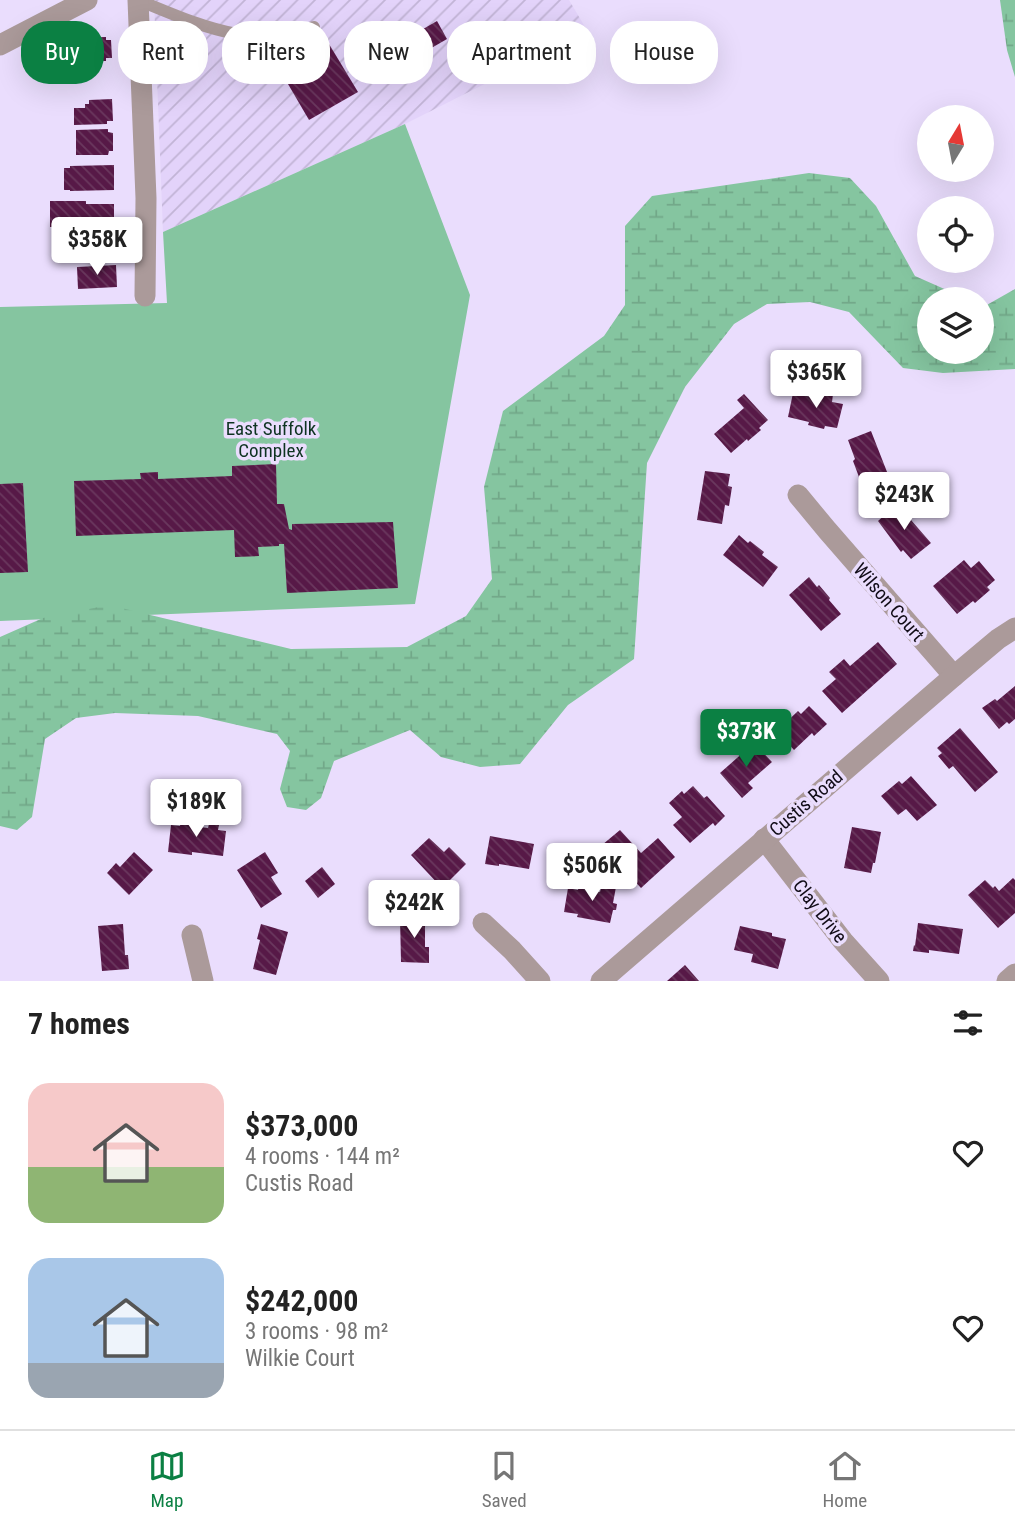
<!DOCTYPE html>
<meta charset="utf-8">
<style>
:root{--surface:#fff;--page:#f6f6f6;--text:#222;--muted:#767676;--line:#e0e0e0;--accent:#0b8043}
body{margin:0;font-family:"Roboto Condensed",sans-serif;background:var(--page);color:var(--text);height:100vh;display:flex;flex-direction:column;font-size:26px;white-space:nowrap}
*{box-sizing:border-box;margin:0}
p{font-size:23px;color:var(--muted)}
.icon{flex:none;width:38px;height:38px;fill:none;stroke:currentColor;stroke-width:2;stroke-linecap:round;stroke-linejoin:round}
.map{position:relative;height:981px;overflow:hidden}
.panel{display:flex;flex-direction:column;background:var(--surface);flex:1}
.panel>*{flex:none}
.hud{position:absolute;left:21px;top:21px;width:973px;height:63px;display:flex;gap:14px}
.needle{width:46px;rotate:10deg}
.fabs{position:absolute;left:917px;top:105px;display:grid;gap:14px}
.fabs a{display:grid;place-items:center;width:77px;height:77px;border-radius:50%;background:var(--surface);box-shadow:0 7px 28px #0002;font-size:35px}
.price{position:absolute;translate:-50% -60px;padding:0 16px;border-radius:7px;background:#fff;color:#222;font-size:23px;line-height:46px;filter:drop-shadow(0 2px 4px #0008)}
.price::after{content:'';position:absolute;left:50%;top:42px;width:21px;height:16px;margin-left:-10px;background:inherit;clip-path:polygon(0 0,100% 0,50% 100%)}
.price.on{background:var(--accent);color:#fff}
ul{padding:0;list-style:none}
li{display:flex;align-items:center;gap:21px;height:175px;padding:0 28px}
li span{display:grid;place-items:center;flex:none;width:196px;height:140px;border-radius:21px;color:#555}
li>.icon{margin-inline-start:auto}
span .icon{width:84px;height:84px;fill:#fffc;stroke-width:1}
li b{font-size:30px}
h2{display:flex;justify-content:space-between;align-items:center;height:84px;padding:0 28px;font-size:30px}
.pill{padding:0 24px;border-radius:28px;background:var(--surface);box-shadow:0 7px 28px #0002;font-size:24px;line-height:63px}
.pill.on{background:var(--accent);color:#fff}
.menu{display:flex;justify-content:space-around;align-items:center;height:98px;border-top:2px solid var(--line);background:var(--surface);font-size:19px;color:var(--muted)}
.menu a{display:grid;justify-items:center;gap:4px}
.menu .on{color:var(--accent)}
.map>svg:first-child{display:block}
.industrial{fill:url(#industrial-furrows)}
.green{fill:#85c5a0}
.wetland{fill:url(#wetland-marsh)}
.building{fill:url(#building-back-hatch)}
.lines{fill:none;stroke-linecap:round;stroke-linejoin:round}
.lane{stroke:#ab9a9a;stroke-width:12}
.street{stroke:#ab9a9a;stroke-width:21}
.labels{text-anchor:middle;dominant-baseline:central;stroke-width:7;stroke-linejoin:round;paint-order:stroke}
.park-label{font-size:19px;fill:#0e3321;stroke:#eaddfd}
.street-label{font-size:19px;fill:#110c17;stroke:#eaddfd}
</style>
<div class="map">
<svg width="1015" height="981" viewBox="0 0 1015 981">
<defs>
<pattern id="industrial-furrows" width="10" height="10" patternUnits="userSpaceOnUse" patternTransform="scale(1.75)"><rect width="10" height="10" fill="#e3d3fa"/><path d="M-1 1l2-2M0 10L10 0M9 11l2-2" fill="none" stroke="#c2b4d6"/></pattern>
<pattern id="wetland-marsh" width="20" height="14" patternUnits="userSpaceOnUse" patternTransform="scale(1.75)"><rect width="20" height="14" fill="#85c5a0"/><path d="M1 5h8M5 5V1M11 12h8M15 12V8" fill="none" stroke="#72a889"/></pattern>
<pattern id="building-back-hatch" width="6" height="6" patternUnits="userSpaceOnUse" patternTransform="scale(1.75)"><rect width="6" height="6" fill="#571947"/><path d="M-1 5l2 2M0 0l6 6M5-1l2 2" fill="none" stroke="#6a385e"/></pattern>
</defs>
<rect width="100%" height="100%" fill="#eaddfd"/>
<polygon class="industrial" points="154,0 569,0 588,32 405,124 163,232"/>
<polygon class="green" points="405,124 470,295 415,604 0,621 0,307 167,303 163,232"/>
<g class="wetland">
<polygon points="1000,0 1015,0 1015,77 1007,50"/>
<polygon points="809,173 850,178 876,206 915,276 967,299 929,299 929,352 982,352 982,305 985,306 1015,289 1015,369 943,373 903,368 849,312 810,302 767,304 734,324 685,387 647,463 634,659 568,705 520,764 480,767 441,757 410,730 334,761 321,798 306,810 287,807 280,789 290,751 277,734 198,716 115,713 76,718 45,739 32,817 17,830 0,826 0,637 43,618 109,605 291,649 407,647 466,616 492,579 484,487 503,411 604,336 625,305 625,226 652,196"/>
</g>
<g class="building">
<polygon points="437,21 447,39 383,76 373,58"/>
<polygon points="106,37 106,40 111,40 112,58 106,58 106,61 75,61 75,57 70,57 70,42 75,42 75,38"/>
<polygon points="329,44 358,92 309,120 281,72"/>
<polygon points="112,99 113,121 107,121 107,124 74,125 74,108 85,108 85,104 89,104 89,100"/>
<polygon points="108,129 108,132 113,133 113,151 109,151 108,155 76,155 76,130"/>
<polygon points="114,165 114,190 70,191 70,190 64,190 64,168 70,168 70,166"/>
<polygon points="50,201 86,201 86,204 114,204 114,226 50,227"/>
<polygon points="115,236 117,259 78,261 77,239"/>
<polygon points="116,265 117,287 78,289 77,267"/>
<polygon points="821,392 833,394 832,402 843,404 837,428 825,426 824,429 808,425 809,422 788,417 793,393 820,399"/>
<polygon points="744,394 768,420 759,428 761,430 748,441 747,439 731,453 714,434 744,408 737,400"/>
<polygon points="871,431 889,477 865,486 861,475 859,477 853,461 855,459 848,440"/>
<polygon points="276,464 277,504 284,504 289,529 292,530 292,524 393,522 398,588 287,593 284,544 279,544 279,546 258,547 259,556 235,557 234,530 76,536 74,481 141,479 140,473 158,472 158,479 232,476 232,466"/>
<polygon points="705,471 730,474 728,486 732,487 729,506 725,505 722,524 697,520"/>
<polygon points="23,483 28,572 0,573 0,484"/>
<polygon points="897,504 931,543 911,559 903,550 901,552 878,521"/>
<polygon points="739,535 748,543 750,541 764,552 762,555 778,567 763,587 723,555"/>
<polygon points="964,560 971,568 979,561 995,580 987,587 990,590 975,603 973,601 957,614 933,586"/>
<polygon points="809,577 817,587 819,585 830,598 829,600 841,614 821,631 789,595"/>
<polygon points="878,642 897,664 842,713 822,691 836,679 829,672 844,659 850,666"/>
<polygon points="1015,686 1015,719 1009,724 1007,722 999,729 982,708 995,699 997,701"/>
<polygon points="809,706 827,724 814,736 812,733 794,750 777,731 798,711 801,714"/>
<polygon points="960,728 998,772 975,792 953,766 949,769 938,756 942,753 937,748"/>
<polygon points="754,743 772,762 748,783 753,788 742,798 720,773"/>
<polygon points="911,776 937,805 917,821 906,809 898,815 881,796 899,781 902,784"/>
<polygon points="693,786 704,798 707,796 725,816 715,826 713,823 690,843 673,825 682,817 669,803 682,791 684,794"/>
<polygon points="182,816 193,818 192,826 208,828 209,824 219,825 218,830 226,831 223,856 192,852 192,855 168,852 171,825 180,826"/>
<polygon points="852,827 881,832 875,863 873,863 871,873 844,868"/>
<polygon points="620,830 641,853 658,838 675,857 641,888 602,845"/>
<polygon points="490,836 534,844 529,869 499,864 499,866 485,864"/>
<polygon points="429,838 444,852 449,847 466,864 442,888 411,855"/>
<polygon points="134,852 153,870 129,895 107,873 116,863 120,867"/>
<polygon points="265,852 278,873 271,877 282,894 261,908 237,870"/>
<polygon points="322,867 335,884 318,898 305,881"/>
<polygon points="1013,878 1015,880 1015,913 998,928 968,895 985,880 993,888 995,886 999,891"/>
<polygon points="579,885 588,886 587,890 600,892 602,885 616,887 613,903 617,904 616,910 613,910 610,923 577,917 578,914 564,912 568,888 578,890"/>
<polygon points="425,916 425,947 429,947 429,963 401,962 400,917"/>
<polygon points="918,923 963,929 959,954 929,950 929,953 913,951 914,945 915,946"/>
<polygon points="123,924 125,955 128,955 129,969 102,971 98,926"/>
<polygon points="261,924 288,932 276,975 253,969 260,940 257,939"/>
<polygon points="740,926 772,933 772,936 786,939 778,969 751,962 753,954 734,950"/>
<polygon points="685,965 699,981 667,981"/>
</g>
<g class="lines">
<path class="lane" d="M138,0C170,13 203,28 237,34C261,39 290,32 314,27"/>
<g class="street">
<polyline points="138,0 146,198 145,296"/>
<polyline points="0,45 87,0"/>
<polyline points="798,495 827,530 954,676"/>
<polyline points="764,839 843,941 879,981"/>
<polyline points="483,923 512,950 540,981"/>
<polyline points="192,935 203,981"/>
<polyline points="601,981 954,676 998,639 1015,628"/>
<polyline points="1007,981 1015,974"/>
</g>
</g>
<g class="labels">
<g class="park-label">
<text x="271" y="428">East Suffolk<tspan x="271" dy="22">Complex</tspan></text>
</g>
<g class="street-label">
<text transform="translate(889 602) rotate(49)">Wilson Court</text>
<text transform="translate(806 803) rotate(-41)">Custis Road</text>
<text transform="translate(820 911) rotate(52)">Clay Drive</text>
</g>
</g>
</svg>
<div class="fabs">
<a><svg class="needle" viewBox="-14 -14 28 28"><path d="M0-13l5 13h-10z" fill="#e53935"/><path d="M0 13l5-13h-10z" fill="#767676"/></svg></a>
<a><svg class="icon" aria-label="locate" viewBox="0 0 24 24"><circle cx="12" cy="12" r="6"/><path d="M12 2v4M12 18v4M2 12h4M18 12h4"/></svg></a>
<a><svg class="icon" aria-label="layers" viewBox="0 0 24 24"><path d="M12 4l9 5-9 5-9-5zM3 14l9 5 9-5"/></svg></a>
</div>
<b class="price" style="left:97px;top:277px">$358K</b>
<b class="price" style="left:816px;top:410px">$365K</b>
<b class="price" style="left:904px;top:532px">$243K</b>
<b class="price on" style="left:746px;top:769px">$373K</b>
<b class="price" style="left:196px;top:839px">$189K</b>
<b class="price" style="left:592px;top:903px">$506K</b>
<b class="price" style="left:414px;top:940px">$242K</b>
<div class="hud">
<a class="pill on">Buy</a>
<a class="pill">Rent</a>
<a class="pill">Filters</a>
<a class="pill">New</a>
<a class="pill">Apartment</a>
<a class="pill">House</a>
</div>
</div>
<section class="panel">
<h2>7 homes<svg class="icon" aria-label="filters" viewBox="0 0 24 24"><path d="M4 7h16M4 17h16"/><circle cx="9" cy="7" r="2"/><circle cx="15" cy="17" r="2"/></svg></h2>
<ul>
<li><span style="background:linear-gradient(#f6c9c9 60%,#8fb573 0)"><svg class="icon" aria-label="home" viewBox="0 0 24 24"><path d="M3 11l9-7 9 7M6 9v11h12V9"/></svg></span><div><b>$373,000</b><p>4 rooms · 144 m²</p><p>Custis Road</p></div><svg class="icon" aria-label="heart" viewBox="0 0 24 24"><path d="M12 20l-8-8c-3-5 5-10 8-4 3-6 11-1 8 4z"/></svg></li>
<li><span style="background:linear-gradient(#a9c7e8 75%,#9aa5b1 0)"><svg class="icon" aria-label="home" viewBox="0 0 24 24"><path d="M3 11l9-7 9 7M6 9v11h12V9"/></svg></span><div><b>$242,000</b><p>3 rooms · 98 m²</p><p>Wilkie Court</p></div><svg class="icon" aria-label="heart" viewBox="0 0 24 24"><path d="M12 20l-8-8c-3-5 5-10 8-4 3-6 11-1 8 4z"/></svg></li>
</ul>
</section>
<nav class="menu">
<a class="on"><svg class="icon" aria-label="map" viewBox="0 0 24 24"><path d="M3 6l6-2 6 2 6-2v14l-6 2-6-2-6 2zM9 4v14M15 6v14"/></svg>Map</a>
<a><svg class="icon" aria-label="saved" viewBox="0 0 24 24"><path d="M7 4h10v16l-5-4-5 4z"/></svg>Saved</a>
<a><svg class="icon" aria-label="home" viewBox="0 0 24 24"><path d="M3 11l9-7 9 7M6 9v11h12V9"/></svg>Home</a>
</nav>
